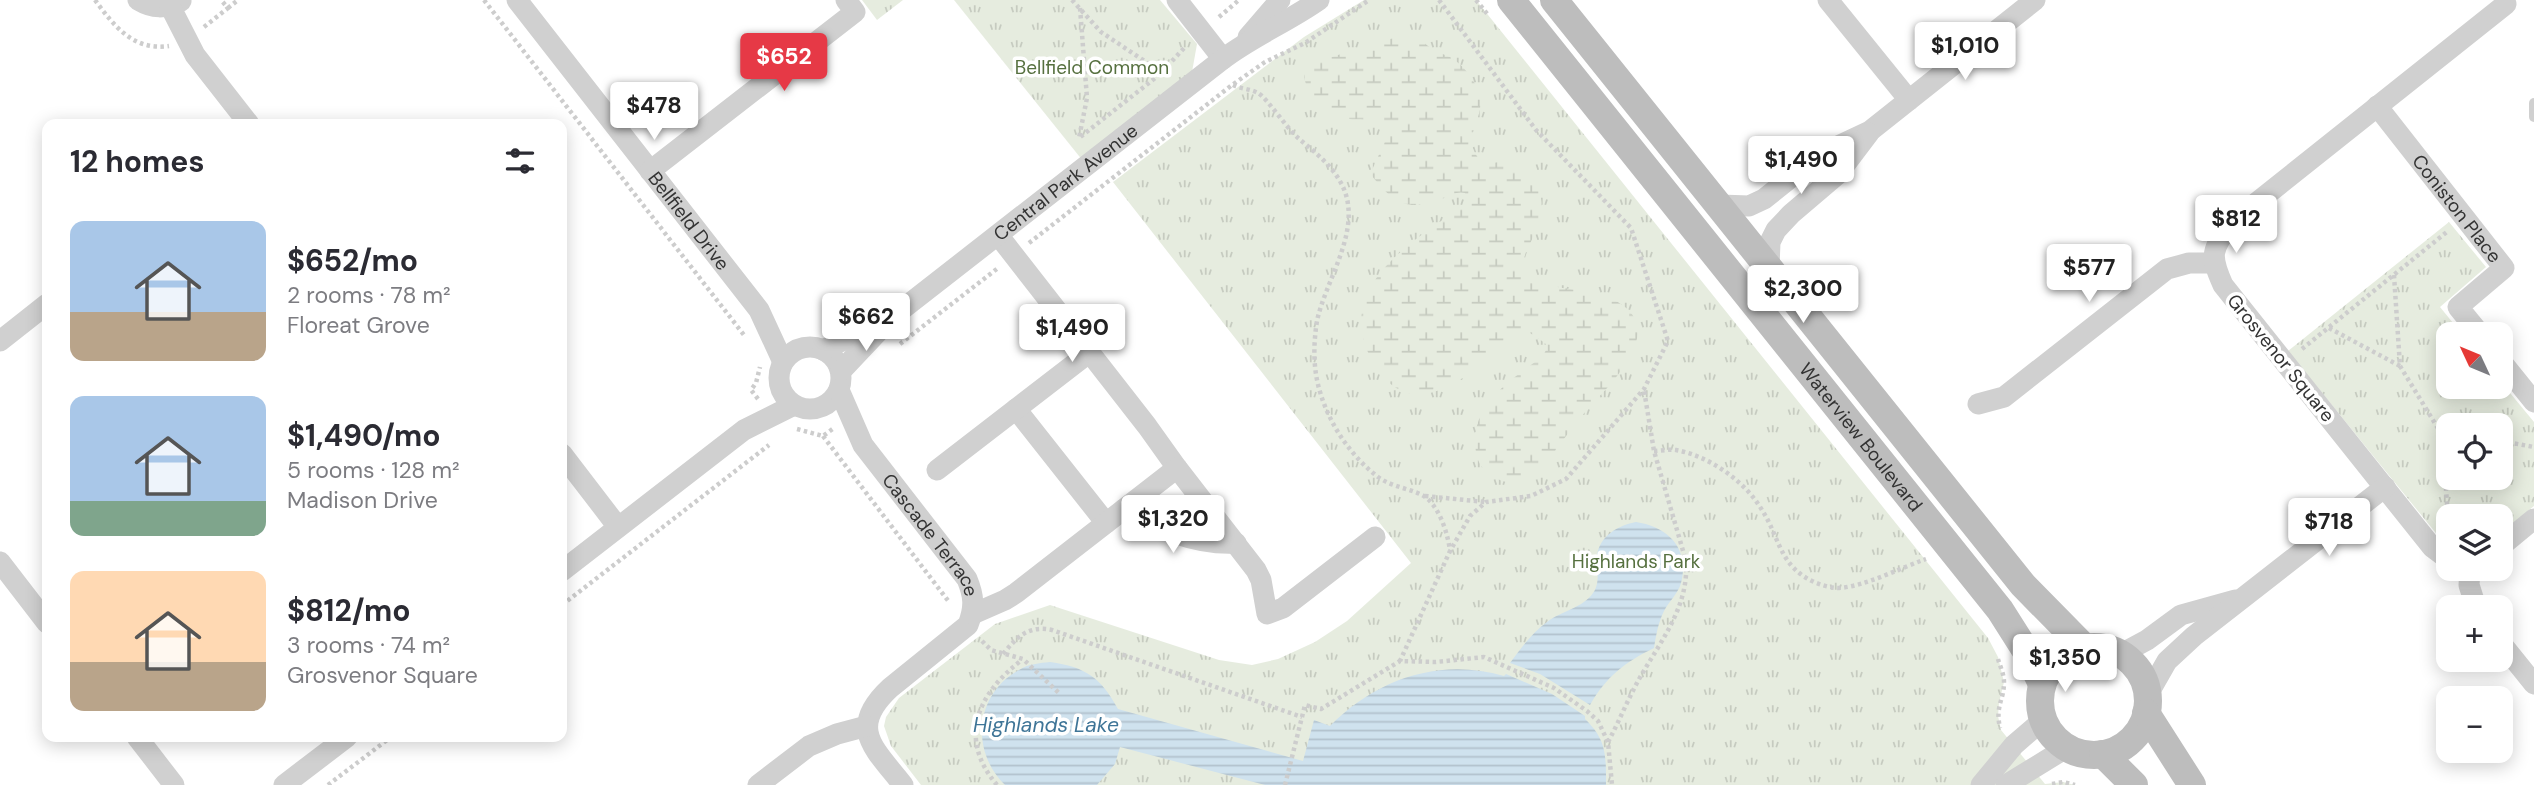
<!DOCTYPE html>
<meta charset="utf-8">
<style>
:root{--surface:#fff;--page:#f2f2f3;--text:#2b2b33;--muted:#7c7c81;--accent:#e63946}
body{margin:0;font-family:"DM Sans",sans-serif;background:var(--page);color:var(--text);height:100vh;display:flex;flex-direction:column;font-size:26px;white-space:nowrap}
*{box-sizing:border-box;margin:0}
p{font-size:23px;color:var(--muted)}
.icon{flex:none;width:38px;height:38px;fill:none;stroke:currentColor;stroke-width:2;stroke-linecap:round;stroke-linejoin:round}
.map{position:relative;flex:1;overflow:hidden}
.sheet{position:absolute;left:42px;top:119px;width:525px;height:623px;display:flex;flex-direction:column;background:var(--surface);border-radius:14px;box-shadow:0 4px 18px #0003}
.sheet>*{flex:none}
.needle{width:46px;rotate:314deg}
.controls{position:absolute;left:2436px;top:322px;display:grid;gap:14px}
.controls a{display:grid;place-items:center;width:77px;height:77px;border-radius:14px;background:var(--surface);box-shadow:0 4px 18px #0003;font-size:35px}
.price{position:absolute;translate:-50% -60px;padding:0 16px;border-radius:7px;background:#fff;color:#222;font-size:23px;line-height:46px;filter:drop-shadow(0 2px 4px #0008)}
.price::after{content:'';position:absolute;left:50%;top:42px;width:21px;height:16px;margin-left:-10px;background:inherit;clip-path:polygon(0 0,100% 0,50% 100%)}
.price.active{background:var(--accent);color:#fff}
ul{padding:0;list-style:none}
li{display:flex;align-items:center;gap:21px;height:175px;padding:0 28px}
li span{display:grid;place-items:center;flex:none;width:196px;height:140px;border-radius:14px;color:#555}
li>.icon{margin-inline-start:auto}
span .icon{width:84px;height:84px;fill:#fffc;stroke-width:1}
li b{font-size:30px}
h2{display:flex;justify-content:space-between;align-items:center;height:84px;padding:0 28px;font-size:30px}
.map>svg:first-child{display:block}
.grass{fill:url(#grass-tufts);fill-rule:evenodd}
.wetland{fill:url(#wetland-marsh)}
.water{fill:url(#water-rules)}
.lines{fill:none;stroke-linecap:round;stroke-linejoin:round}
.path{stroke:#cdcdcd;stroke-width:4.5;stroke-dasharray:3.5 3.5;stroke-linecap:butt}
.lane{stroke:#d0d0d0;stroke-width:10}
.street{stroke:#d0d0d0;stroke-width:21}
.secondary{stroke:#bdbdbd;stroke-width:28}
.labels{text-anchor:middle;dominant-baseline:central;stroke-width:7;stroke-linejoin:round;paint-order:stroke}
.park-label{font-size:19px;fill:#56703f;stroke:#fff}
.street-label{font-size:19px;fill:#333;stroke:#fff}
.water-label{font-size:21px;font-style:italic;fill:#3f7597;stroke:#fff}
</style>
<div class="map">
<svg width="2534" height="785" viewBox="0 0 2534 785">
<defs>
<pattern id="grass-tufts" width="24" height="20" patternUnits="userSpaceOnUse" patternTransform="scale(1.75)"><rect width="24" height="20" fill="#e6ecdf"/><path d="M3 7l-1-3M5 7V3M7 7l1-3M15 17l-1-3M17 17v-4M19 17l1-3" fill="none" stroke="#c6cbc0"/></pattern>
<pattern id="wetland-marsh" width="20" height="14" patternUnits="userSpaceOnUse" patternTransform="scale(1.75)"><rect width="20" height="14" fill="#e6ecdf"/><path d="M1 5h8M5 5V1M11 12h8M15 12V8" fill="none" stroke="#c6cbc0"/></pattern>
<pattern id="water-rules" width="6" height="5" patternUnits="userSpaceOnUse" patternTransform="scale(1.75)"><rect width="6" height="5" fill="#cfe2ee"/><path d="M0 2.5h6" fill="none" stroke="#b2c2cd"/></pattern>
</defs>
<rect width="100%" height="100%" fill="#fff"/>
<g class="grass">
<polygon points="862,0 903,0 877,20"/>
<polygon points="954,0 1160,0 1197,44 1192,72 1083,161"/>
<polygon points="1364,0 1476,0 1988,638 1998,657 2004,682 1999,703 1998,716 2001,730 2045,784 2063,782 2075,785 921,785 891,746 884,726 886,717 899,698 995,624 1050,605 1219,660 1252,665 1278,659 1315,642 1347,621 1411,563 1113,182 1304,37"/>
<path d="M2449,222L2486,267L2440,307L2462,334H2448V387H2501V382L2534,422V506L2501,533V516H2448V548L2288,351ZM2448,425H2501V478H2448Z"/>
</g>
<path class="wetland" d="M1403,35C1416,35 1421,41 1431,48C1436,52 1444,54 1450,57C1464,65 1478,83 1480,100C1483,117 1466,134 1474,151C1476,155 1480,162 1485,163C1491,165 1499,161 1506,162C1521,163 1539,184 1541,198C1546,227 1519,254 1523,269C1555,300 1591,280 1625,307C1633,313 1639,324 1638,334C1632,367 1601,393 1581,417C1566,434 1554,456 1537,471C1530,477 1523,480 1514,484C1495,480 1479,472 1476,452C1468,405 1511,380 1543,356L1547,348L1545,343L1530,333H1525C1498,352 1457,389 1425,394C1407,397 1389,386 1379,372C1324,291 1409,244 1467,203L1465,193C1457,191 1452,195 1444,198C1409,212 1395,205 1372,176V170L1387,137L1386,127C1369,108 1325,138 1307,87C1304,79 1303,73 1306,65L1312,63Z"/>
<g class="water">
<path d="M1636,522C1668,527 1690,548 1681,583C1678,594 1669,601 1664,611C1658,623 1656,636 1654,648C1625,662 1606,677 1590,705L1540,674L1510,663C1521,648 1532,633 1547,622C1561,611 1583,608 1593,593C1601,582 1596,568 1597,556C1599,536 1619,525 1636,522Z"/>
<path d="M1050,662C1086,667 1101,678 1118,709L1303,761L1314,720L1330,726C1376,679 1440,657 1504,676L1506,674L1552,694L1585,716V719C1607,740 1606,756 1606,785H1265L1120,747L1115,764L1097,785H1005C970,751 975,694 1019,670C1028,664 1040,663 1050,662Z"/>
</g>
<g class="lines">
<g class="path">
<path d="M95,0C114,26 133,51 169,46"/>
<polyline points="484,0 744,335"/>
<polyline points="1072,0 1101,32 1149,64 1159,75"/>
<polyline points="1439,0 1536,130 1631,228 1668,341 1644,389 1566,479 1531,496 1486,502 1470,516 1450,551"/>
<polyline points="1476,0 1489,16"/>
<polyline points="228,8 238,0"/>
<polyline points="1080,8 1087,98 1079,138 1159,75 1186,46"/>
<polyline points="1219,17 1239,0"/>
<polyline points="204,27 228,8 221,0"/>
<path d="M1233,85C1241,89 1251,89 1258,93C1266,97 1286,127 1297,137C1312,150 1331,164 1341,183C1365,227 1326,278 1317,321C1313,346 1313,371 1321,395C1331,427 1352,457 1378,477C1392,487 1408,488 1422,495C1439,504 1448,534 1450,551L1400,661"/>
<polyline points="1029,243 1232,85 1265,62 1305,43 1369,0"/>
<polyline points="2394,275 2400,366 2439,430 2444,463 2448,516"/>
<polyline points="2329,328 2400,366"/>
<polyline points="900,344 998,268"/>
<polyline points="2302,349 2448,231"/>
<polyline points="758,399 751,390 756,383 760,367"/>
<polyline points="797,429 823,436 834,428"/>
<polyline points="823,436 949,602"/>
<polyline points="2501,441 2534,447"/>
<path d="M1654,451C1661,451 1669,449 1676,450C1709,456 1745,481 1762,510C1780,538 1779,566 1814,582C1822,585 1830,588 1839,588C1866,586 1900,568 1926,559"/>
<polyline points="1425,496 1485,502"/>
<polyline points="562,605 769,445"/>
<polyline points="982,641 991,650 1023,659 1060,694"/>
<path d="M1003,654C1017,637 1028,625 1052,630L1302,717"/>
<path d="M1998,659C2000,666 2004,674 2004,682C2004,701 1995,705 2000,728"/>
<path d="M1608,742C1620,720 1629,696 1642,674C1663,638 1689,605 1686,561L1654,451L1644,390"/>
<polyline points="2052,784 2063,782 2075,785"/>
<polyline points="328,785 391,737"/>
<path d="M997,785C957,738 978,693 1022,660"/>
<polyline points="1285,785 1305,705 1321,709 1400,661 1436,662 1484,657 1554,688 1587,711 1598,721 1608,742 1612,785"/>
</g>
<polyline class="lane" points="2534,103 2534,117"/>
<g class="street">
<path d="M138,0C153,9 165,9 181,1"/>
<path id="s1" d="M517,0L759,310L783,362"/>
<polyline points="1177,0 1223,59"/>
<polyline points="1828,0 1909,100"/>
<polyline points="170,6 195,55 249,124"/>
<polyline points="1248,37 1280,0"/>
<path id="s2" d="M2377,106L2504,268L2458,307L2480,334"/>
<polyline points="650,171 855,12 846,0"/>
<polyline points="1720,205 1749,206 1764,199 1819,155 1870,131 2035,0"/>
<polyline points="998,235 1147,426 1177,468"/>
<polyline points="1769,268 1770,242 1776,230 1791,214 1838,174 1869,133"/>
<polyline points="0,341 47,304"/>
<circle cx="810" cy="378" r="31"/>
<polyline points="823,350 880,323"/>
<polyline points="2501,361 2534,402"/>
<path id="s3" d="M841,371L891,318L1223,59C1253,36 1288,22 1319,0"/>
<path id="s4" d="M839,390L863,445L967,579C974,596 975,607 968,625L890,688C847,728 874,748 903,785"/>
<polyline points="1978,404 2004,397 2167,269 2189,263 2213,263"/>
<polyline points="1016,409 1106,523"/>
<polyline points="562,454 618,527"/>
<polyline points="937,470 1090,352"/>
<path d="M1124,509C1161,529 1193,545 1236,543"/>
<polyline points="2501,546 2534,519"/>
<path d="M2448,559L2432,547L2223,285C2209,254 2212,250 2231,223L2506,4"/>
<polyline points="0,562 47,623"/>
<polyline points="2470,569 2469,585 2476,607"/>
<polyline points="562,571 744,430 794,405"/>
<polyline points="973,614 1005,600 1016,593 1177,468 1256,570 1261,580 1267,614 1283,608 1375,537"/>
<polyline points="2501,643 2534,684"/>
<polyline points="2121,654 2147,640 2181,615 2235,600"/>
<polyline points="2147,696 2167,661 2194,636 2385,487"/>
<polyline points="137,737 174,785"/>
<polyline points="284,785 347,737"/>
<polyline points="758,785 809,746 837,734 867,726"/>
<polyline points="1981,785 2014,745 2043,720"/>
<polyline points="2006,785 2066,748"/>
</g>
<g class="secondary">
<path id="s5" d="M1511,0L2000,610L2026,651L2042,684"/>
<polyline points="1554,0 2023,585 2085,648"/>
<circle cx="2094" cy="701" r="54"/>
<polyline points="2146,713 2192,785"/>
<polyline points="2103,754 2134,785"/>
</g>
</g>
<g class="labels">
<g class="park-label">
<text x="1092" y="67">Bellfield Common</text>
<text x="1636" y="561">Highlands Park</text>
</g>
<g class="street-label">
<text stroke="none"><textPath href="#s3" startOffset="294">Central Park Avenue</textPath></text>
<text stroke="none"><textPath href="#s2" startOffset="130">Coniston Place</textPath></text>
<text stroke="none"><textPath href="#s1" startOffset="280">Bellfield Drive</textPath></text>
<text transform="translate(2281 358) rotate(51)">Grosvenor Square</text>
<text stroke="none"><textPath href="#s5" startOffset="560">Waterview Boulevard</textPath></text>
<text stroke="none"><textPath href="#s4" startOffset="173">Cascade Terrace</textPath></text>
</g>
<g class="water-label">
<text x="1046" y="725">Highlands Lake</text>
</g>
</g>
</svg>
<div class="controls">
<a><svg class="needle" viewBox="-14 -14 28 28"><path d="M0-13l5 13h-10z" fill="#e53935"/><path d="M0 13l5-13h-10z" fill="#7c7c81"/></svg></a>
<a><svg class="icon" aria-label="locate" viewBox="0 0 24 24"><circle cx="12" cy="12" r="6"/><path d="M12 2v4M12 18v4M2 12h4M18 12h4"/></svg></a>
<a><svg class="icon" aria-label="layers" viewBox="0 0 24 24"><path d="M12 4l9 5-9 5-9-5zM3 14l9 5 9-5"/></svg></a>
<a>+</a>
<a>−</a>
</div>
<b class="price" style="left:1965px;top:82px">$1,010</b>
<b class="price active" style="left:784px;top:93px">$652</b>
<b class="price" style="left:654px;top:142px">$478</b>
<b class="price" style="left:1801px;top:196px">$1,490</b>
<b class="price" style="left:2236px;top:255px">$812</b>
<b class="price" style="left:2089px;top:304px">$577</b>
<b class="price" style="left:1803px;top:325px">$2,300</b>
<b class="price" style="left:866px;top:353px">$662</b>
<b class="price" style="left:1072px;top:364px">$1,490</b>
<b class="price" style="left:1173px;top:555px">$1,320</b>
<b class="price" style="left:2329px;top:558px">$718</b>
<b class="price" style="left:2065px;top:694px">$1,350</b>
<section class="sheet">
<h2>12 homes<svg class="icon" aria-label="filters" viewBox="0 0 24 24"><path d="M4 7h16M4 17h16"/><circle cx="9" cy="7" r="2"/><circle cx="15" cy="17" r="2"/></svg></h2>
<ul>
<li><span style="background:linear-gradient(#a9c7e8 65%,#b9a48a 0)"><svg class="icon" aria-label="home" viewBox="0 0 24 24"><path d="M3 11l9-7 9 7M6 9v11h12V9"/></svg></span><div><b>$652/mo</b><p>2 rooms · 78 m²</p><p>Floreat Grove</p></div></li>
<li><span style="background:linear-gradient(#a9c7e8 75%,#7fa58c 0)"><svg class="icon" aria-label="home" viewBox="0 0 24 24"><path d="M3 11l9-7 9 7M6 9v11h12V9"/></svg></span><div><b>$1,490/mo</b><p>5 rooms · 128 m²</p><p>Madison Drive</p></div></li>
<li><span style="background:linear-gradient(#ffd9b3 65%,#b9a48a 0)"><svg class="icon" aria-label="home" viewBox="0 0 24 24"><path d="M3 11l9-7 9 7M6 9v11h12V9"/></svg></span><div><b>$812/mo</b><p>3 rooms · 74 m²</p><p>Grosvenor Square</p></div></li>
</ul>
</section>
</div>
